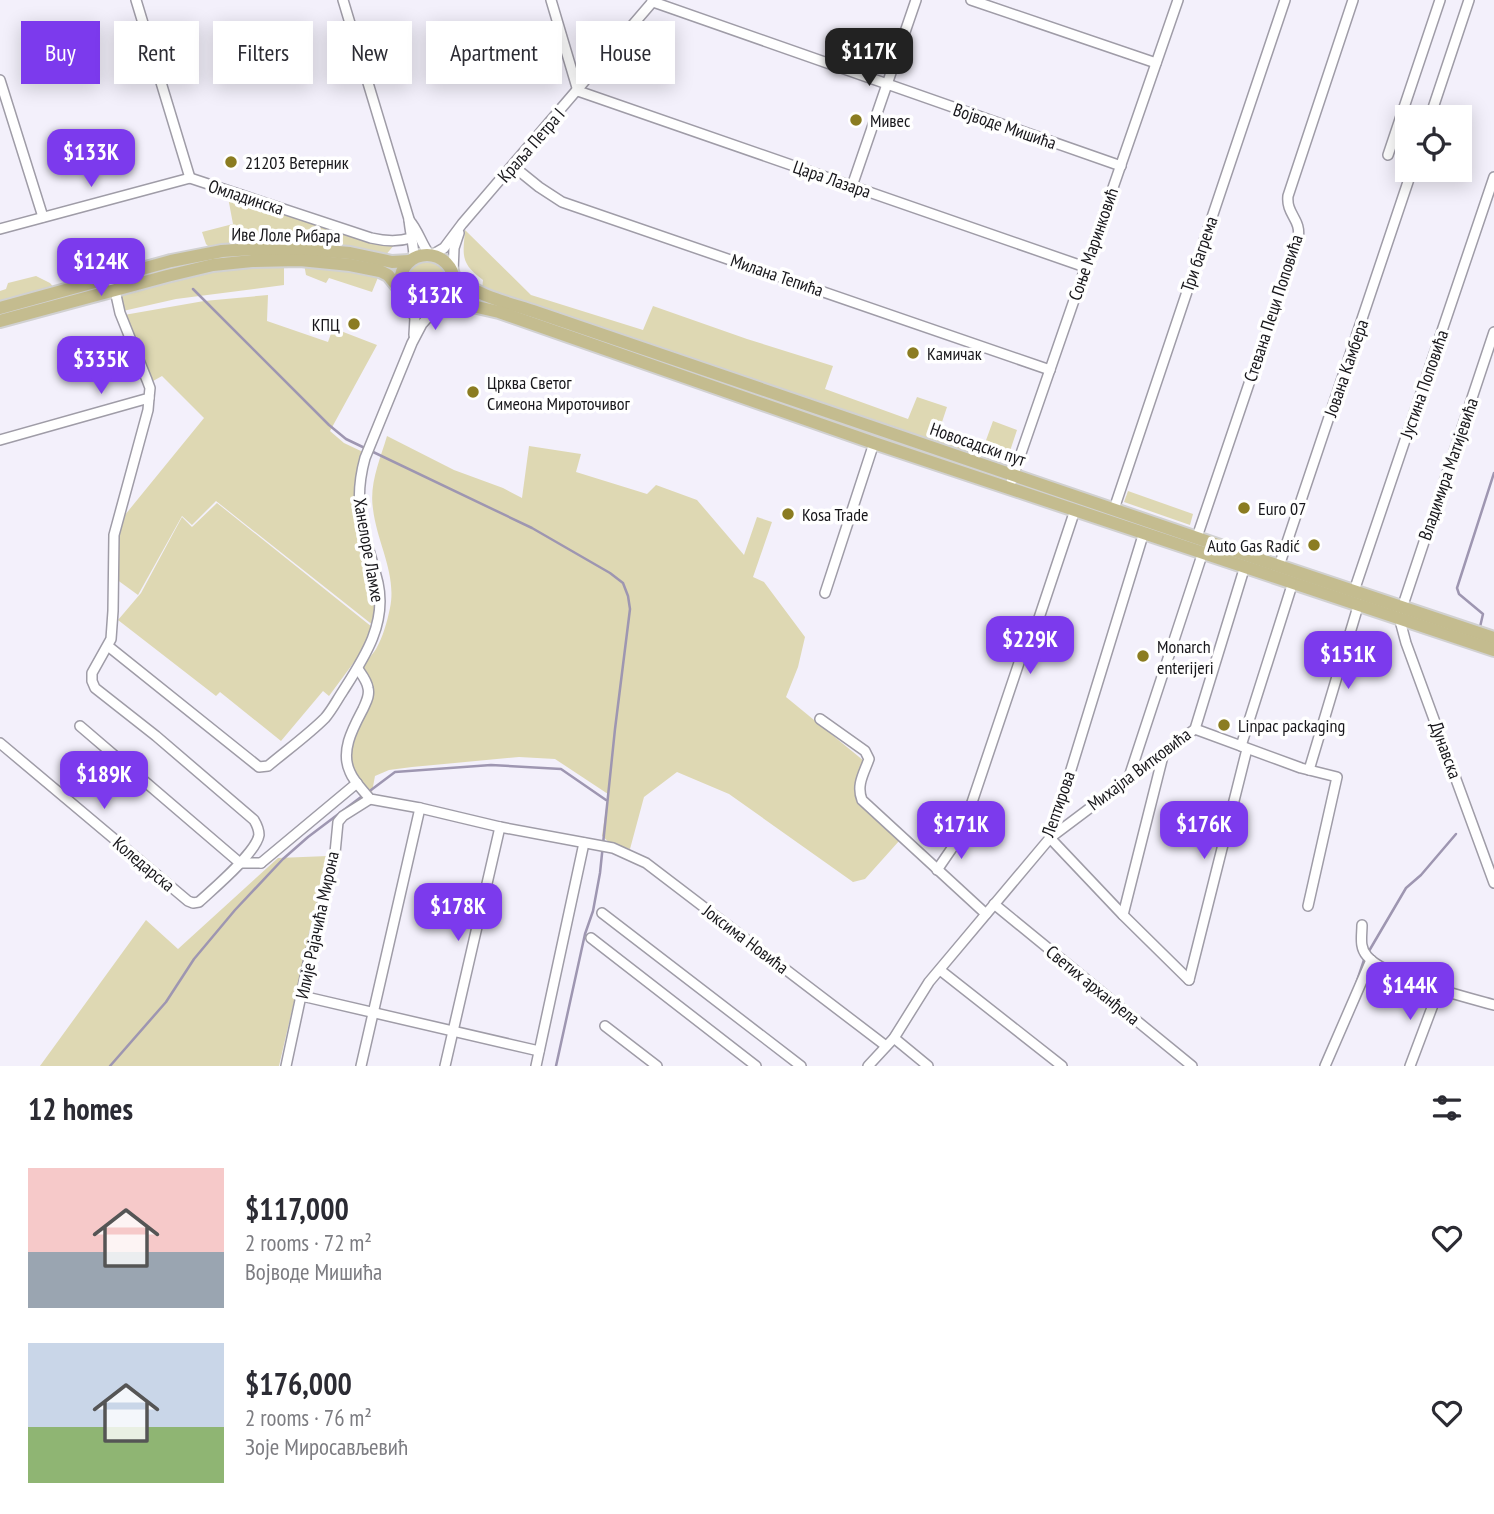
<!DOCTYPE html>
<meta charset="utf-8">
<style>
:root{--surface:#fff;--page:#f7f7f7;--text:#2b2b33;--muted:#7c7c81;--accent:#7c3aed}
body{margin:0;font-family:"PT Sans Narrow",sans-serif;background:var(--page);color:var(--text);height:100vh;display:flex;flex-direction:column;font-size:26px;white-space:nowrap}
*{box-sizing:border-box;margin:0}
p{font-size:23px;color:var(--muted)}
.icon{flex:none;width:38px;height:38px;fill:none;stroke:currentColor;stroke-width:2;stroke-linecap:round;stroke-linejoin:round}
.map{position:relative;height:1066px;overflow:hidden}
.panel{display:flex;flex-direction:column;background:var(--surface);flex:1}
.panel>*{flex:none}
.banner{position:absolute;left:21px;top:21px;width:700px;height:63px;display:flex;gap:14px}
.tools{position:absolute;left:1395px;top:105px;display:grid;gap:14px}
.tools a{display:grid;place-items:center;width:77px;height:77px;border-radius:0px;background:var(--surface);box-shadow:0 4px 18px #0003;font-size:35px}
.price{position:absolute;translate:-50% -60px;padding:0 16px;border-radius:14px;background:var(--accent);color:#fff;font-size:23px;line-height:46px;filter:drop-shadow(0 2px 4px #0008)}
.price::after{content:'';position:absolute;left:50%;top:42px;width:21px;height:16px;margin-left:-10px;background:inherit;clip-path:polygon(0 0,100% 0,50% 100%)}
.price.on{background:#222;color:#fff}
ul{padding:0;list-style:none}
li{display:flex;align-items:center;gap:21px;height:175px;padding:0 28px}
li span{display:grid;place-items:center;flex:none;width:196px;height:140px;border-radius:0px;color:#555}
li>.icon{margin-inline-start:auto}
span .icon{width:84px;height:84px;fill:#fffc;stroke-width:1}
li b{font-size:30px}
h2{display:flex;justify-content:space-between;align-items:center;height:84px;padding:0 28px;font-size:30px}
.tag{padding:0 24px;border-radius:0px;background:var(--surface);box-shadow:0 4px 18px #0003;font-size:24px;line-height:63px}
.tag.on{background:var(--accent);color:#fff}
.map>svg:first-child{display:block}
.green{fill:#ded8b3}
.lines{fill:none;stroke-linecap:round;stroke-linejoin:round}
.stream{stroke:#9e96b1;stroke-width:2.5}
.minor-casing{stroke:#9f9ca7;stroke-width:12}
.major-casing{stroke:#d1d1d1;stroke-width:16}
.minor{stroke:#fff;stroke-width:9}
.major{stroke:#c4bc8f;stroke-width:12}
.poi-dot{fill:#8b7c21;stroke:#fff;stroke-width:2.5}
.labels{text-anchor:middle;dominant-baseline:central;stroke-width:7;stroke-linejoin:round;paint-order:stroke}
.poi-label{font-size:18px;fill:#18171b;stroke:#fff;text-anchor:start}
.street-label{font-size:18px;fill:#18171b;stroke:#fff}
</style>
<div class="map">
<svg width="1494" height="1066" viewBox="0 0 1494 1066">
<rect width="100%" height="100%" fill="#f3f0fb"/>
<g class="green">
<polygon points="227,192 395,244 384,257 244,245 209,247 206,244 202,232 233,224"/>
<path d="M465,230L531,295L643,330L653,306L747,339L833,366L825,389L908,419L917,397L947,407L940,428L985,443L993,421L1017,430L1006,463L981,454L980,458L482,289L483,280C460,263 463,256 465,230Z"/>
<circle cx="428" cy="282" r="21"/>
<polygon points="284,264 284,285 176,299 123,311 118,292 207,270"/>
<polygon points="304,264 379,275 372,292 329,278 326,283 306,275"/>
<polygon points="36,276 50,283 55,289 0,303 0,291 6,289 8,283"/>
<polygon points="268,295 267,321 328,342 333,328 377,345 330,431 344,443 363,452 355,488 356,508 372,570 377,602 374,626 216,501 192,525 182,516 138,595 116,579 117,546 120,521 204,418 162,376 153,381 124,315 204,301"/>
<path d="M387,436L454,470L503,488L522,498L529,446L581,454L576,472L647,494L656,485L697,500L744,555L757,517L772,522L753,577L764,582L805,637L798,667L786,697L864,761L855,785L857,803L899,841L865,879L853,882L729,794L677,772L644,797L630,849L610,843L602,836L608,794L555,759L519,757L412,767L389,770L375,776L372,792C332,758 358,739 371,702C377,685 362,676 364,667C366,661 373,654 376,649C383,637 387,622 390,608C397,574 377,543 373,509C369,484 380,460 387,436Z"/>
<polygon points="1128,491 1193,514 1190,525 1124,502"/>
<polygon points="217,503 377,631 329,696 323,691 281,741 220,692 216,696 118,620 141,593 182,517 192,527"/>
<polygon points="328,856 279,1066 40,1066 146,920 178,949 278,858"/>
</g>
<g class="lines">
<g class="stream">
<polyline points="193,289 329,425 346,439 532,528 610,573 623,583 628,596 630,609 615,729 600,873 593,911 585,934 556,1066"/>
<polyline points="1480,627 1483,614 1459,594 1457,588 1494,473"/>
<polyline points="371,790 395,772 491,765 561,769 606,800"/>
<polyline points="1369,951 1406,888 1421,875 1456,834"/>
<polyline points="1356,984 1365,957"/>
<polyline points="110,1066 166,1002 194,959 235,910 283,859 308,837 361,797"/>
</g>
<g class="minor-casing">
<g id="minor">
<polyline points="136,0 190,178"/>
<path d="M343,0L409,219C410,233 414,245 414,258"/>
<polyline points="551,0 578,91"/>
<polyline points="652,0 653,2 659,4 1121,166"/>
<polyline points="971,0 1156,63"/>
<polyline points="0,80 43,217"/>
<polyline points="578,91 1085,267"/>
<polyline points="1430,117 1469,0"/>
<polyline points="1388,155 1440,0"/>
<polyline points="513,166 539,187 562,202 1050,370"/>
<polyline points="852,186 916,0"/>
<path d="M409,220C418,230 421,243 429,254"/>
<path d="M0,229L190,178L371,238C384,241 398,242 411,238"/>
<polyline points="432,255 444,248 462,224 654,0"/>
<polyline points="453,272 454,248 459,233"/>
<polyline points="407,300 415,318 414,335"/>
<polyline points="1494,332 1399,617 1406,643 1494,883"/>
<polyline points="0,440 149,398 150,388 147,380 120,313 112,277"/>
<polyline points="1009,488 1178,0"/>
<polyline points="1114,509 1285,0"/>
<path d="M1197,537L1298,239C1302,219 1286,215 1288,196L1353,0"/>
<polyline points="1279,566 1412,170"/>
<polyline points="1354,591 1494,177"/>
<polyline points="825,593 874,443"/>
<path d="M108,646L259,767L268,766C287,750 308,735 325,718C332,710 337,700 343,691C364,658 387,624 378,583C366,534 351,509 365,458L412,343L422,324L437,307"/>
<path d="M358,669C362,675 367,681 368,688C370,696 366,702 363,709C353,728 340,751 350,772C354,782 363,790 370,799L420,808L500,827L613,848L646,863L886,1046"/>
<path d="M820,719L865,751L869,759C864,773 856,785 862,800L986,914"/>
<polyline points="80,726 240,863 261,863"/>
<polyline points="1195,729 1301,768 1337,777 1308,906"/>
<path d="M0,743L188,901L193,903L199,902C213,889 256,853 259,835C259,829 257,825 254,820L156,736L95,688L92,681V673L111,639L113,611L114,535L148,410L149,398"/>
<polyline points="1241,746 1293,582"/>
<polyline points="1309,770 1359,603"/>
<polyline points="1129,777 1203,552"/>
<polyline points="261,863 357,783"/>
<polyline points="937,870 961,835 1028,636 1039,618 1075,510"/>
<polyline points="994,904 1192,1066"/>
<polyline points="602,913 801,1066"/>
<polyline points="1123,915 1164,752"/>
<path d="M1362,925C1362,936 1359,947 1367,956C1384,977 1466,997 1494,1005"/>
<polyline points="591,938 756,1066"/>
<polyline points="940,970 1062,1066"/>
<polyline points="1189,980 1123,915 1050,838 1195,729 1245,566"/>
<polyline points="1189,980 1247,749"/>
<polyline points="302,996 539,1051"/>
<polyline points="605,1026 657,1066"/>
<polyline points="894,1038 928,1066"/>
<polyline points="286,1066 308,963 335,853 338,822 343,816 370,799"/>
<polyline points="361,1066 420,808"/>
<polyline points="445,1066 500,827"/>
<polyline points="536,1066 584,843"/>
<polyline points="868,1066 894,1038 929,982 1050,838 1144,532"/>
<polyline points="1325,1066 1371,960"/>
<polyline points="1410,1066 1439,989"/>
</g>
</g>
<g class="major-casing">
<g id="major">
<circle cx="427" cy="282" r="27"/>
<path d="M454,277C478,296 505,302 533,311L1279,566L1494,638"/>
<polyline points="442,305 464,304 499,312 874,443 1494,650"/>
<polyline points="0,308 171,261 222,251 252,249 299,249 350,253 392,262 409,261"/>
<polyline points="0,321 167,276 213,265 252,261 300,260 350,265 380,271 388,275 402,292"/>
</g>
</g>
<use href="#minor" class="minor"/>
<use href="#major" class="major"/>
</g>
<g class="poi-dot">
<circle cx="856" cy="120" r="7"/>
<circle cx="231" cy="162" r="7"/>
<circle cx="354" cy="324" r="7"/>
<circle cx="913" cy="353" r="7"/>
<circle cx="473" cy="392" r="7"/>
<circle cx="1244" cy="508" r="7"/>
<circle cx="788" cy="514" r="7"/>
<circle cx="1314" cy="545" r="7"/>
<circle cx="1143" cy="656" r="7"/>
<circle cx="1224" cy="725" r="7"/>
</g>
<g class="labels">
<g class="poi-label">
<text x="870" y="120">Мивес</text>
<text x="245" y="162">21203 Ветерник</text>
<text x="340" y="324" text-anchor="end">КПЦ</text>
<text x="927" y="353">Камичак</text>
<text x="487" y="382">Црква Светог<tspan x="487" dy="21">Симеона Мироточивог</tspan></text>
<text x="1258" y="508">Euro 07</text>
<text x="802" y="514">Kosa Trade</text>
<text x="1300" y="545" text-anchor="end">Auto Gas Radić</text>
<text x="1157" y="646">Monarch<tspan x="1157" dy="21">enterijeri</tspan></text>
<text x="1238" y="725">Linpac packaging</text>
</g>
<g class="street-label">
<text transform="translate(1005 126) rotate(19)">Војводе Мишића</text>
<text transform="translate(531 145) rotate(-49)">Краља Петра I</text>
<text transform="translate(832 179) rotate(19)">Цара Лазара</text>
<text transform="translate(246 197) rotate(18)">Омладинска</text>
<text transform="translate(286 235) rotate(1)">Иве Лоле Рибара</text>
<text transform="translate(1093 244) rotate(-71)">Соње Маринковић</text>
<text transform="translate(1199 254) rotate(-71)">Три багрема</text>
<text transform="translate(777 275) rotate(19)">Милана Тепића</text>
<text transform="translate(1273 308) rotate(-72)">Стевана Пеци Поповића</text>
<text transform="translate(1346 368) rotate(-71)">Јована Камбера</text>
<text transform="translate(1424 384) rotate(-71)">Јустина Поповића</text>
<text transform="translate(978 444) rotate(19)">Новосадски пут</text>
<text transform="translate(1448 469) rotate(-71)">Владимира Матијевића</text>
<text transform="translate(369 550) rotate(80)">Ханелоре Ламхе</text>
<text transform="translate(1446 750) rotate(70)">Дунавска</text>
<text transform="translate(1139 769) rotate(-37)">Михајла Витковића</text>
<text transform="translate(1058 804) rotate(-71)">Лептирова</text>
<text transform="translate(144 864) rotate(40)">Коледарска</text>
<text transform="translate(317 925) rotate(-78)">Илије Рајачића Мирона</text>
<text transform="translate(746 939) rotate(37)">Јоксима Новића</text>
<text transform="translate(1093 985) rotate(39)">Светих арханђела</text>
</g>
</g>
</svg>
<div class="tools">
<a><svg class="icon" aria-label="locate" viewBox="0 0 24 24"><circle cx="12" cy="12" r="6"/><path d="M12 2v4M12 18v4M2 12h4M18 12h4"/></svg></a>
</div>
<b class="price on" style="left:869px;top:88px">$117K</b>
<b class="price" style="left:91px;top:189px">$133K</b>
<b class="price" style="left:101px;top:298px">$124K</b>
<b class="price" style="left:435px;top:332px">$132K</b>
<b class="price" style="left:101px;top:396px">$335K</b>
<b class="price" style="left:1030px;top:676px">$229K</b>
<b class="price" style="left:1348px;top:691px">$151K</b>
<b class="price" style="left:104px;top:811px">$189K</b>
<b class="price" style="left:961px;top:861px">$171K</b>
<b class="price" style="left:1204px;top:861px">$176K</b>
<b class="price" style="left:458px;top:943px">$178K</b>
<b class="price" style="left:1410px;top:1022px">$144K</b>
<div class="banner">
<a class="tag on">Buy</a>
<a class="tag">Rent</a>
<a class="tag">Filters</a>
<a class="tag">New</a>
<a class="tag">Apartment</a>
<a class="tag">House</a>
</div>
</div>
<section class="panel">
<h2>12 homes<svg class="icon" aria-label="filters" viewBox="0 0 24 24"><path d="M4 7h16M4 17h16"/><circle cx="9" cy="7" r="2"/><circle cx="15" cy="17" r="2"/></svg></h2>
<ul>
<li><span style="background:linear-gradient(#f6c9c9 60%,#9aa5b1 0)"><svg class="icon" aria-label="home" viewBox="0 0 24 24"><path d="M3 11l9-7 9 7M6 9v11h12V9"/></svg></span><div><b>$117,000</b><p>2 rooms · 72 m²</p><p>Војводе Мишића</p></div><svg class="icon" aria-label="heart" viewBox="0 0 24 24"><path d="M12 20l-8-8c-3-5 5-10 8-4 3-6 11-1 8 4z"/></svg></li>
<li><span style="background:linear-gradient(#c9d6e8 60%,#8fb573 0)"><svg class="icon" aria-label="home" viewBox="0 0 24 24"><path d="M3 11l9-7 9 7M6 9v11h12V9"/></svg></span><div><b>$176,000</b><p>2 rooms · 76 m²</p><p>Зоје Миросављевић</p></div><svg class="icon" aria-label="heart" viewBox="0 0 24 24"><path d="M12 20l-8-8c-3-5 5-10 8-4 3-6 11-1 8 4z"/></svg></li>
</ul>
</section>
